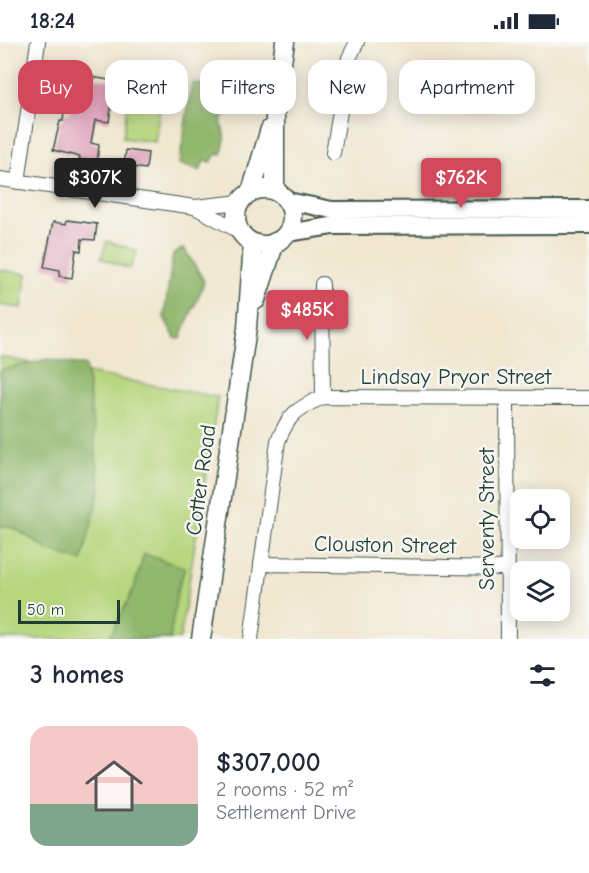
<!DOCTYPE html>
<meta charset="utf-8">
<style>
:root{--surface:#fff;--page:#f6f6f7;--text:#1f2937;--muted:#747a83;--line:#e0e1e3;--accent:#d1495b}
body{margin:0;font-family:"Comic Neue",sans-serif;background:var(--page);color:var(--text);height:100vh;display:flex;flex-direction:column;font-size:22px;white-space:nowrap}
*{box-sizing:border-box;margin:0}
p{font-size:20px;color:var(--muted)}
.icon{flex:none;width:33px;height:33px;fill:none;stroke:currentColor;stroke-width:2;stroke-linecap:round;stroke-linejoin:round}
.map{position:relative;height:597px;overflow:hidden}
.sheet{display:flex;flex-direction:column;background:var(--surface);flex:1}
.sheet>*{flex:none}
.hud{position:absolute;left:18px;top:18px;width:554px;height:54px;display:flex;gap:12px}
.fabs{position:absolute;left:510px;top:447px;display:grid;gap:12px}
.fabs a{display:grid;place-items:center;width:60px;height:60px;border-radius:12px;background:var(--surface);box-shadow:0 3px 15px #0003;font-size:30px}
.scale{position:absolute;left:18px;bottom:15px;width:102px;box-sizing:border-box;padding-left:6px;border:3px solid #1f3d34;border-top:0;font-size:16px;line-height:21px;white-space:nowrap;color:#1f3d34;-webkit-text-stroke:4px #f6f6f2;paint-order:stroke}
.price{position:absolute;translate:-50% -51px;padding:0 14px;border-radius:6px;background:var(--accent);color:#fff;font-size:20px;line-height:39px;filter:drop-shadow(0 2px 3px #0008)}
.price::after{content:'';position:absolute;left:50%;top:36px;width:18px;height:14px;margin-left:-9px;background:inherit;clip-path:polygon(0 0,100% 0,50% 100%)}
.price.current{background:#222;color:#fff}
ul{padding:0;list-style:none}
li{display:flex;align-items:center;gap:18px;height:150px;padding:0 30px}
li+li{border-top:2px solid var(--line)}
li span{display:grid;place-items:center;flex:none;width:168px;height:120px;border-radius:18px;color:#555}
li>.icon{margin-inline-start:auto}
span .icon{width:72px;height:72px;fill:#fffc;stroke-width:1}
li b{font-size:26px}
h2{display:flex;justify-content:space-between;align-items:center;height:72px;padding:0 30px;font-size:26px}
.pill{padding:0 21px;border-radius:18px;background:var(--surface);box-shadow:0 3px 15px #0003;font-size:21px;line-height:54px}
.pill.current{background:var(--accent);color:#fff}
.status{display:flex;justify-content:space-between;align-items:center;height:42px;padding:0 30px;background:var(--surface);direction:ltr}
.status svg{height:16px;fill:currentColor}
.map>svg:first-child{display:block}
.green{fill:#b7d67e;stroke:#6b8a59;stroke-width:1.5}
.forest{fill:#91b76d;stroke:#587a50;stroke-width:1.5}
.building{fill:#dfa0ba}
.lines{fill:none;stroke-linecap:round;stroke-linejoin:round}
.minor-casing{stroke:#3e564b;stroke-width:16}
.tertiary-casing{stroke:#3e564b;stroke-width:20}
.secondary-casing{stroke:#3e564b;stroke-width:21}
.minor{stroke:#fff;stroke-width:14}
.tertiary{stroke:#fff;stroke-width:16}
.secondary{stroke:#fff;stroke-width:18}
.labels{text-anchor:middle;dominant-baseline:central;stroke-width:5;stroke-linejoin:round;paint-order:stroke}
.street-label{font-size:22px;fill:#1f3d34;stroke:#f6f6f2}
</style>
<div class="status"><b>18:24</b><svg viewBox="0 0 49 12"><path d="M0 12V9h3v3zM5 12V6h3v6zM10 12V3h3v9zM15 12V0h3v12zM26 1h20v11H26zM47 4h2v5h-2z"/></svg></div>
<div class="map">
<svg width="589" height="597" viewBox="0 0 589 597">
<rect width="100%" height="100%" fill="#f6f6f2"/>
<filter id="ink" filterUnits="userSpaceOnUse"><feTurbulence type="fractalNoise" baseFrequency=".0167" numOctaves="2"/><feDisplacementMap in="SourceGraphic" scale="12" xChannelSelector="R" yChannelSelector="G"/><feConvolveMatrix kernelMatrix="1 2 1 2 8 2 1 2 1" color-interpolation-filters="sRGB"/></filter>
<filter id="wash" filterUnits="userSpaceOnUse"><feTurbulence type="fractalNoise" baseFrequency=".008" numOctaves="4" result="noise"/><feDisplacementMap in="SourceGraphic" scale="24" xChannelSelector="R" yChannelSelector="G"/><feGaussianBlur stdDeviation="1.35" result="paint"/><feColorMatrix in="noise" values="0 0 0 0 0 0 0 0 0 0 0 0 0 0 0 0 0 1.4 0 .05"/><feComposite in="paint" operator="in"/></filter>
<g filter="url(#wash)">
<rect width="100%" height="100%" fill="#f1e7d0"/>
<g class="green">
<polygon points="131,34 164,39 155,100 123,96"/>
<polygon points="107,199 137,209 130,227 101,216"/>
<polygon points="0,228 27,232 22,266 0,263"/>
<polygon points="0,315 218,355 180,597 0,597"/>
</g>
<g class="forest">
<polygon points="213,32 223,33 232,62 221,79 225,96 222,113 216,112 211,120 204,118 200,129 179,122 192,41 206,43"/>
<path d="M184,206L204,239C199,260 186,276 181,297L175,296L164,275L173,212Z"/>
<polygon points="48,317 86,324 100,448 82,519 50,509 16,487 0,483 0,328"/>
<polygon points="144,512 185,526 177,550 170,597 109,597 134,546"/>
</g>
<g id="blocks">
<g class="building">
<polygon points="92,35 115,39 109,80 95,78 91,101 99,103 97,120 79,117 80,115 53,108 60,79 63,79 64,71 69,72 75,43 78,44 79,37 91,39"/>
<polygon points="126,108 148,111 146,127 124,124"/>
<polygon points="67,178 97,182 95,198 82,197 81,209 76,208 72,236 59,234 60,228 44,225 53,180 66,182"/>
</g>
</g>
</g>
<g filter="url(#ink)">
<use href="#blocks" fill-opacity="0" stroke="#3e564b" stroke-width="1.5"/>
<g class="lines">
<g class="minor-casing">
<g id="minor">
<polyline points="333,111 349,16 357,0"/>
<polyline points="0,137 195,165 240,160"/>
<polyline points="18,140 38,0"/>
<polyline points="195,165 241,190"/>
<polyline points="322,242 323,355"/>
<polyline points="507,356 508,597"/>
<polyline points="261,522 508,526"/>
<path d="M251,597L278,399C289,372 296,367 323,355L589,356"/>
</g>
</g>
<g class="tertiary-casing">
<g id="tertiary">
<polyline points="288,159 332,168 589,167"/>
<polyline points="287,191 332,184 589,183"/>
</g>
</g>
<g class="secondary-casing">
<g id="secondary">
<circle cx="264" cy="175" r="28"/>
<polyline points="275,149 275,68 285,0"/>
<polyline points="251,150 270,87"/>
<polyline points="256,258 275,200"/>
<polyline points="201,597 247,286 253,201"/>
</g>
</g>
<use href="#minor" class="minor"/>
<use href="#tertiary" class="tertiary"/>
<use href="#secondary" class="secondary"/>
</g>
</g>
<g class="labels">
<g class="street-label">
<text x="456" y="335">Lindsay Pryor Street</text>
<text transform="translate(201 438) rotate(-82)">Cotter Road</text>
<text transform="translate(487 477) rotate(-90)">Serventy Street</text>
<text transform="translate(385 503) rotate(1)">Clouston Street</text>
</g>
</g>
</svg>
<div class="fabs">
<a><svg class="icon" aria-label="locate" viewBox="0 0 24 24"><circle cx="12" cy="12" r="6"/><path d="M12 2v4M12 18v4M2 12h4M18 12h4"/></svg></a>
<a><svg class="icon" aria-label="layers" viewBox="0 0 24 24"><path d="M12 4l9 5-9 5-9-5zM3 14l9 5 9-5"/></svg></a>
</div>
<div class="scale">50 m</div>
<b class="price current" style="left:95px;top:167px">$307K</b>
<b class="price" style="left:461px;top:167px">$762K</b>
<b class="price" style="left:307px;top:299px">$485K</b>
<div class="hud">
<a class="pill current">Buy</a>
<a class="pill">Rent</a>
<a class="pill">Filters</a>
<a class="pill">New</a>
<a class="pill">Apartment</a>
</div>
</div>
<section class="sheet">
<h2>3 homes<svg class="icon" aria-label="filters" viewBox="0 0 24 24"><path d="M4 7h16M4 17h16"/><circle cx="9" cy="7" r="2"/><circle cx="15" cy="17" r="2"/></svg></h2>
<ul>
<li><span style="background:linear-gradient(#f6c9c9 65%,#7fa58c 0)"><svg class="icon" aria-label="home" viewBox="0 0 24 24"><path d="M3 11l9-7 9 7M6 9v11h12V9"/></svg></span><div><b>$307,000</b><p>2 rooms · 52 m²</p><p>Settlement Drive</p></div></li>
</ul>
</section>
